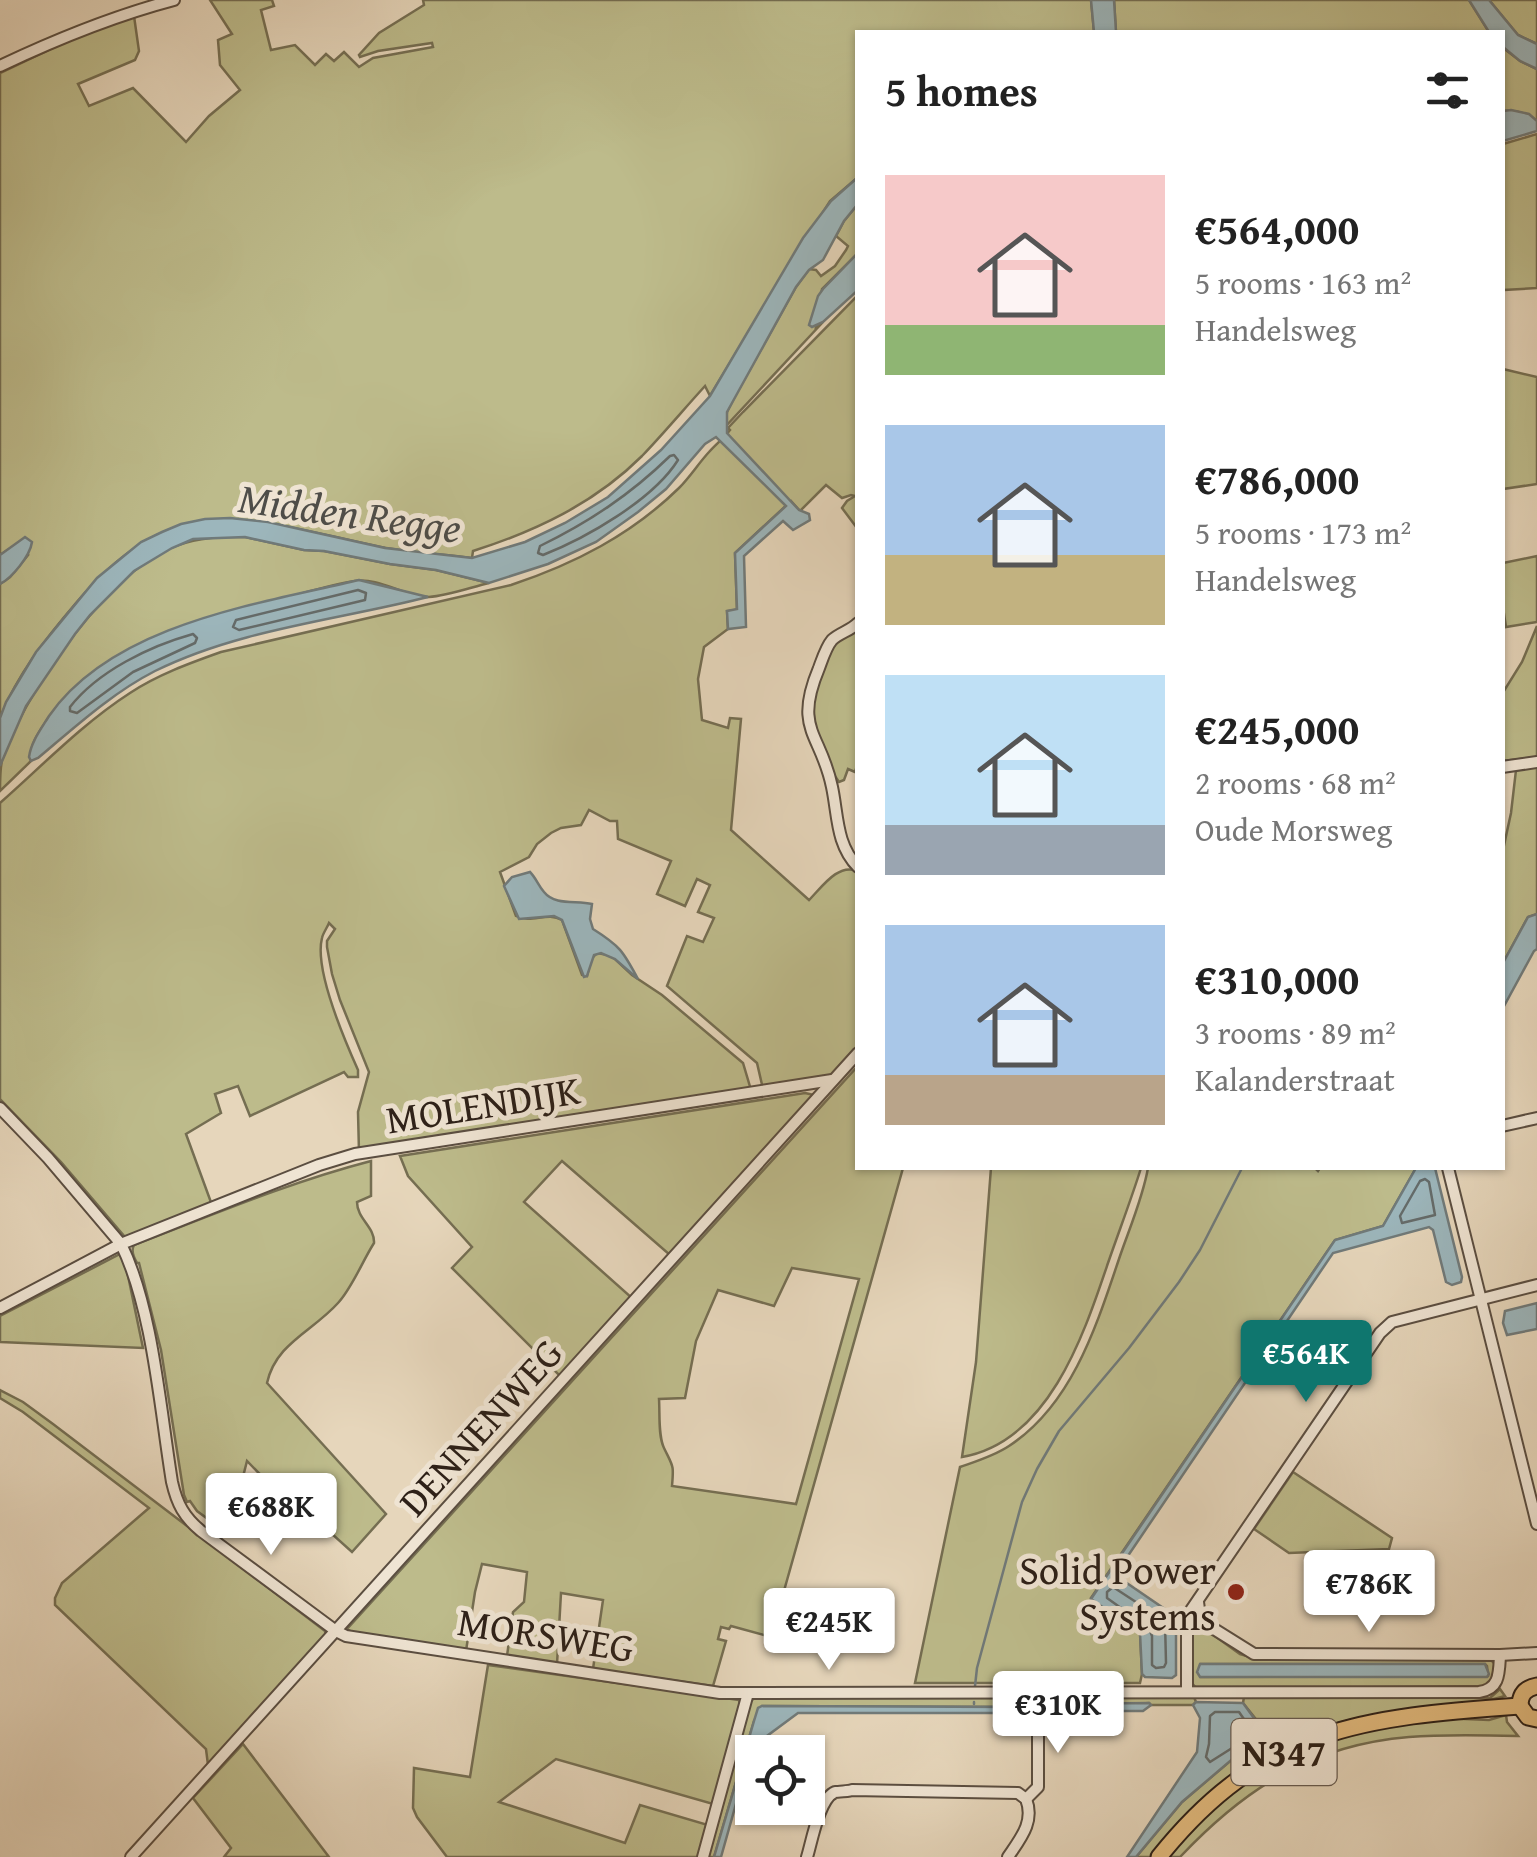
<!DOCTYPE html>
<meta charset="utf-8">
<style>
:root{--surface:#fff;--page:#f6f6f6;--text:#222;--muted:#767676;--accent:#0f766e}
body{margin:0;font-family:"Gentium Book Plus",serif;background:var(--page);color:var(--text);height:100vh;display:flex;flex-direction:column;font-size:38px;white-space:nowrap}
*{box-sizing:border-box;margin:0}
p{font-size:32px;color:var(--muted)}
.icon{flex:none;width:55px;height:55px;fill:none;stroke:currentColor;stroke-width:2;stroke-linecap:round;stroke-linejoin:round}
.map{position:relative;flex:1;overflow:hidden}
.sheet{position:absolute;left:855px;top:30px;width:650px;height:1140px;display:flex;flex-direction:column;background:var(--surface);border-radius:0px;box-shadow:0 2px 8px #0004}
.sheet>*{flex:none}
.controls{position:absolute;left:735px;top:1735px;display:grid;gap:20px}
.controls a{display:grid;place-items:center;width:90px;height:90px;border-radius:0px;background:var(--surface);box-shadow:0 2px 8px #0004;font-size:50px}
.price{position:absolute;translate:-50% -85px;padding:0 22px;border-radius:10px;background:#fff;color:#222;font-size:32px;line-height:65px;filter:drop-shadow(0 2px 5px #0008)}
.price::after{content:'';position:absolute;left:50%;top:60px;width:30px;height:22px;margin-left:-15px;background:inherit;clip-path:polygon(0 0,100% 0,50% 100%)}
.price.active{background:var(--accent);color:#fff}
ul{padding:0;list-style:none}
li{display:flex;align-items:center;gap:30px;height:250px;padding:0 30px}
li span{display:grid;place-items:center;flex:none;width:280px;height:200px;border-radius:0px;color:#555}
li>.icon{margin-inline-start:auto}
span .icon{width:120px;height:120px;fill:#fffc;stroke-width:1}
li b{font-size:42px}
h2{display:flex;justify-content:space-between;align-items:center;height:120px;padding:0 30px;font-size:42px}
.map>svg:first-child{display:block}
.green{fill:#bdbb8b;stroke:#756e52;stroke-width:2.5;fill-rule:evenodd}
.water{fill:#9cb6bc;stroke:#707a7a;stroke-width:2.5}
.lines{fill:none;stroke-linecap:round;stroke-linejoin:round}
.shore{stroke:#646b6a;stroke-width:2.5}
.stream{stroke:#707a7a;stroke-width:2.5}
.street-casing{stroke:#5b4e41;stroke-width:14}
.primary-casing{stroke:#2d2018;stroke-width:19}
.street{stroke:#efe4d3;stroke-width:10}
.primary{stroke:#e3bb7e;stroke-width:15}
.poi-dot{fill:#8f2418;stroke:#efe4d3;stroke-width:4}
.labels{text-anchor:middle;dominant-baseline:central;stroke-width:10;stroke-linejoin:round;paint-order:stroke}
.shield{fill:#efe4d3;stroke:#675b50;stroke-width:2.5}
.shield-label{font-size:38px;font-weight:bold;fill:#2d2018}
.street-label{font-size:40px;fill:#2d2018;stroke:#efe4d3}
.poi-label{font-size:40px;fill:#2d2018;stroke:#efe4d3;text-anchor:end}
.water-label{font-size:42px;font-style:italic;fill:#4e4d49;stroke:#efe4d3}
</style>
<div class="map">
<svg width="1537" height="1857" viewBox="0 0 1537 1857">
<rect width="100%" height="100%" fill="#e6d6bb"/>
<filter id="stains"><feTurbulence type="fractalNoise" baseFrequency=".002" numOctaves="4"/><feColorMatrix values="0 0 0 0 .2 0 0 0 0 .09 0 0 0 0 .02 0 0 0 .5 -.17"/></filter>
<radialGradient id="worn" r=".72"><stop offset=".6" stop-color="#630" stop-opacity="0"/><stop offset="1" stop-color="#630" stop-opacity=".3"/></radialGradient>
<g class="green">
<path d="M210,0H272L274,6L261,10L271,50L295,45L315,65L326,54L334,61L344,52L359,67L373,58L433,47L432,43L378,51L360,57L359,55L379,33L424,5L423,0H1091L1094,32H858L857,178L830,201L780,280L710,396L705,386C684,409 664,433 642,456C595,503 536,531 473,551L472,558C442,554 411,553 381,547C247,519 177,484 76,603C46,638 17,675 0,718V584L10,577L28,555L14,546L0,555V73L84,33L134,16L139,51L135,60L78,84L89,106L133,88L186,142L209,116L240,90L220,65L218,40L232,34Z"/>
<polygon points="1114,0 1469,0 1489,32 1116,32"/>
<polygon points="1489,0 1537,0 1537,44 1518,35"/>
<path d="M1502,47L1520,61L1537,69V121C1527,113 1516,110 1503,111Z"/>
<polygon points="1537,134 1537,288 1504,290 1503,295 1503,144"/>
<polygon points="857,205 857,254 822,289 816,327 823,322 725,427 727,412 735,396 796,287 809,269 816,270 821,276 835,266 846,250 848,246 836,236 844,221"/>
<path d="M857,296V528L842,508L847,501L855,496L851,495L842,498L826,485L800,511L791,501L735,553L737,610L727,611L728,629L704,647L698,679L702,720L728,728L730,718L741,719L731,830L809,900C822,887 838,863 857,871V1049L837,1071L827,1077L763,1089L757,1063L667,986L687,936L703,942L714,918L698,912L710,885L697,879L685,906L657,894L671,861L618,839L617,821H610L589,810L581,825L561,828L551,833L537,844L529,857L500,872L516,916C532,924 547,911 562,920L582,975L587,976L591,959L597,953L608,955L615,959L632,975L662,995L743,1063L751,1090L359,1152L358,1112L369,1072L340,1000L332,974L327,947V941L335,929L329,923C327,928 323,933 322,938C314,969 345,1041 358,1070V1077H348L344,1072L250,1116L238,1086L215,1094L221,1113L186,1134L212,1205L125,1237L61,1162L0,1099V803C42,766 82,724 130,693C157,675 190,663 221,652L511,585C574,564 631,535 679,488C690,477 698,464 709,452C716,444 723,439 730,430L728,428L743,412Z"/>
<polygon points="1503,369 1537,377 1537,484 1503,489"/>
<path d="M220,537H245L304,550L324,551L390,564L436,570L489,583C472,587 447,596 429,597C405,597 379,577 355,581C330,585 304,593 280,599C195,620 99,644 47,720C39,732 28,747 31,761L0,791C0,781 0,770 2,760C22,698 97,591 154,557C175,544 195,539 220,537Z"/>
<polygon points="1537,556 1537,622 1506,627 1502,601 1503,563"/>
<polygon points="1537,626 1537,757 1503,761 1502,694 1522,662"/>
<polygon points="857,629 857,766 855,772 848,769 844,780 839,782 828,766 813,728 810,703 830,647"/>
<polygon points="1537,767 1537,914 1528,917 1503,963 1503,850 1511,813 1516,770"/>
<path d="M857,1067L858,1168H903L771,1637L731,1626L729,1629L721,1627L718,1639L726,1641L713,1686L593,1669L603,1600L561,1593L557,1664L507,1656L513,1612L524,1602L527,1572L482,1564L475,1592L466,1651L353,1633L347,1629ZM792,1268L859,1279L796,1504L672,1486C674,1464 673,1467 664,1448C658,1436 660,1414 659,1399L685,1398L696,1341L718,1290L774,1306Z"/>
<polygon points="805,1093 814,1095 670,1255 562,1161 524,1202 632,1298 561,1377 452,1268 472,1247 408,1176 400,1156"/>
<path d="M371,1161V1196L357,1202C357,1219 375,1227 374,1243C362,1262 352,1288 338,1303C312,1332 276,1343 267,1383L386,1514L352,1552L301,1506L292,1507L247,1461L230,1528L223,1530L197,1511L190,1501L187,1502L184,1495L161,1350L139,1263H137C134,1258 131,1250 134,1245C212,1215 290,1182 371,1161Z"/>
<path d="M991,1168H1141C1131,1200 1119,1231 1108,1263C1084,1334 1049,1442 962,1457L976,1362Z"/>
<path d="M1148,1168H1315L1318,1171L1320,1168H1416L1383,1226L1335,1240L1091,1598L1140,1633L1142,1674L1140,1683H915L960,1467C977,1461 994,1456 1009,1446C1073,1404 1097,1324 1120,1256C1130,1227 1143,1197 1148,1168Z"/>
<polygon points="120,1254 126,1266 143,1348 0,1342 0,1316"/>
<polygon points="0,1390 23,1402 53,1424 325,1631 326,1636 208,1765 206,1749 55,1605 55,1598 62,1583 149,1508 23,1412 0,1398"/>
<polygon points="1293,1472 1392,1538 1389,1549 1289,1553 1254,1529"/>
<path d="M1194,1621L1240,1654L1257,1659H1490L1496,1665L1495,1678L1486,1686L1197,1689L1191,1682L1190,1622ZM1201,1664H1485L1487,1666L1488,1676L1201,1677Z"/>
<polygon points="488,1665 739,1700 740,1704 713,1804 556,1759 499,1802 625,1843 640,1805 708,1825 699,1857 447,1857 417,1817 413,1808 414,1768 470,1777"/>
<path d="M1500,1689L1505,1696C1462,1709 1418,1708 1375,1715C1281,1729 1209,1786 1151,1857H1136L1182,1802L1236,1756L1267,1736V1733L1243,1703L1244,1697L1490,1698Z"/>
<polygon points="757,1696 1033,1696 1036,1715 1020,1715 1020,1707 762,1706 754,1721 714,1857 705,1857 748,1703"/>
<polygon points="1042,1696 1194,1697 1196,1702 1193,1705 1151,1705 1149,1703 1047,1709 1047,1717 1041,1718"/>
<path d="M1506,1715L1507,1722L1518,1736C1481,1735 1445,1734 1409,1737C1312,1745 1245,1788 1180,1857H1163L1233,1786L1329,1736L1441,1718L1489,1720Z"/>
<polygon points="243,1744 329,1857 224,1857 231,1848 193,1798"/>
</g>
<g class="water">
<polygon points="1091,0 1114,0 1116,32 1094,32"/>
<polygon points="1469,0 1489,0 1518,35 1537,44 1537,69 1520,61 1503,47 1502,32 1489,32"/>
<polygon points="1511,110 1529,114 1537,121 1537,131 1503,141 1503,111"/>
<polygon points="857,178 857,205 844,221 823,260 809,270 796,287 727,412 727,433 799,510 809,514 810,520 793,530 783,521 744,556 746,627 728,629 727,611 737,609 735,553 786,506 716,437 705,444 666,489 638,512 596,542 548,564 489,583 436,570 390,564 324,551 304,550 245,537 193,539 172,548 134,571 90,615 75,634 26,706 0,766 0,718 6,702 36,652 97,578 141,542 162,532 181,524 205,519 230,518 268,522 385,548 472,558 525,542 565,523 608,497 661,450 710,396 803,238 831,201"/>
<polygon points="857,254 857,291 823,322 812,327 809,325 818,296 823,289"/>
<path d="M25,537L32,542C30,556 12,578 0,584V555Z"/>
<path d="M359,580L428,597C338,620 240,629 155,671C112,693 75,727 38,758L31,761L29,757C31,742 41,729 49,716C113,624 258,604 359,580Z"/>
<path d="M530,872C536,878 538,885 544,892C555,906 577,900 592,904L590,919L593,929C620,946 623,951 638,979L615,959L601,953L594,955L587,976L584,977L562,920L554,916L519,919L504,886L512,877Z"/>
<polygon points="1537,914 1537,949 1534,951 1503,1008 1503,963 1528,917"/>
<polygon points="1416,1168 1435,1168 1462,1277 1461,1282 1452,1285 1446,1282 1433,1230 1429,1227 1333,1253 1117,1572 1118,1577 1172,1614 1176,1619 1176,1675 1172,1678 1145,1677 1142,1674 1140,1633 1091,1599 1335,1240 1383,1226"/>
<polygon points="1537,1303 1537,1329 1507,1335 1503,1323 1505,1311"/>
<polygon points="1200,1664 1485,1664 1489,1674 1487,1677 1200,1677 1197,1672"/>
<polygon points="1196,1702 1243,1703 1267,1736 1236,1756 1182,1802 1136,1857 1127,1857 1197,1752 1200,1718 1193,1705"/>
<polygon points="1149,1703 1151,1705 1143,1711 1050,1711 1047,1709 1052,1704"/>
<polygon points="762,1706 1021,1707 1022,1709 1020,1713 798,1713 752,1747 721,1857 714,1857 754,1721 758,1708"/>
</g>
<g class="lines">
<g class="shore">
<path d="M674,455L678,460C653,500 586,538 543,555L538,553L540,546C589,522 630,495 670,456Z"/>
<polygon points="358,590 366,593 365,600 239,630 233,627 236,620"/>
<path d="M193,634L197,638L195,643L133,672L77,713L70,711V707C98,671 150,646 193,634Z"/>
<polygon points="1425,1179 1429,1182 1435,1215 1402,1223 1400,1216 1420,1181"/>
<polygon points="1113,1587 1165,1621 1166,1663 1164,1667 1156,1668 1152,1665 1152,1636 1149,1628 1107,1598 1107,1592"/>
<polygon points="1215,1712 1239,1712 1253,1732 1251,1736 1210,1762 1206,1757 1209,1744 1210,1716"/>
</g>
<g class="stream">
<polyline points="975,1686 977,1668 1022,1502 1037,1469 1059,1431 1129,1348 1179,1282 1200,1250 1242,1168"/>
<polyline points="974,1704 974,1702"/>
</g>
<g class="street-casing">
<g id="street">
<path d="M0,66C57,39 113,16 174,0"/>
<path d="M858,623C850,631 839,633 832,640C826,647 822,660 819,668C793,730 821,733 832,787C838,815 836,845 858,867"/>
<polyline points="1502,767 1537,762"/>
<path d="M832,1080L355,1154L319,1165L121,1244C153,1309 160,1409 172,1482C177,1504 184,1517 201,1531L336,1631L346,1636L720,1693L1479,1692C1500,1689 1499,1673 1500,1655"/>
<polyline points="0,1108 48,1158 121,1244 0,1308"/>
<polyline points="1502,1126 1537,1118"/>
<polyline points="1448,1168 1537,1524"/>
<polyline points="1198,1602 1200,1617 1206,1624 1254,1654 1500,1655 1537,1653"/>
<polyline points="1187,1692 1187,1616 1380,1333 1392,1322 1537,1285"/>
<polyline points="1026,1799 1038,1787 1038,1693"/>
<polyline points="131,1857 858,1053"/>
<polyline points="703,1857 748,1693"/>
<path d="M807,1857C812,1841 819,1799 835,1792C836,1792 850,1791 852,1790L1018,1793L1026,1799C1035,1822 1020,1839 1008,1857"/>
</g>
</g>
<g class="primary-casing">
<g id="primary">
<path d="M1520,1706C1520,1694 1526,1688 1537,1686"/>
<polyline points="1520,1706 1528,1717 1537,1719"/>
<path d="M1159,1857C1263,1727 1364,1717 1520,1706"/>
</g>
</g>
<use href="#street" class="street"/>
<use href="#primary" class="primary"/>
</g>
<circle class="poi-dot" cx="1236" cy="1592" r="10"/>
<g class="labels">
<rect class="shield" x="1231.5" y="1719" width="105" height="66" rx="8"/>
<g class="shield-label">
<text x="1284" y="1752">N347</text>
</g>
<g class="street-label">
<text transform="translate(483 1104) rotate(-9)">MOLENDIJK</text>
<text transform="translate(480 1427) rotate(-48)">DENNENWEG</text>
<text transform="translate(546 1634) rotate(9)">MORSWEG</text>
</g>
<g class="poi-label">
<text x="1216" y="1569">Solid Power<tspan x="1216" dy="46">Systems</tspan></text>
</g>
<g class="water-label">
<text transform="translate(350 512) rotate(8)">Midden Regge</text>
</g>
</g>
<rect width="100%" height="100%" filter="url(#stains)"/>
<rect width="100%" height="100%" fill="url(#worn)"/>
</svg>
<div class="controls">
<a><svg class="icon" aria-label="locate" viewBox="0 0 24 24"><circle cx="12" cy="12" r="6"/><path d="M12 2v4M12 18v4M2 12h4M18 12h4"/></svg></a>
</div>
<b class="price active" style="left:1306px;top:1405px">€564K</b>
<b class="price" style="left:271px;top:1558px">€688K</b>
<b class="price" style="left:1369px;top:1635px">€786K</b>
<b class="price" style="left:829px;top:1673px">€245K</b>
<b class="price" style="left:1058px;top:1756px">€310K</b>
<section class="sheet">
<h2>5 homes<svg class="icon" aria-label="filters" viewBox="0 0 24 24"><path d="M4 7h16M4 17h16"/><circle cx="9" cy="7" r="2"/><circle cx="15" cy="17" r="2"/></svg></h2>
<ul>
<li><span style="background:linear-gradient(#f6c9c9 75%,#8fb573 0)"><svg class="icon" aria-label="home" viewBox="0 0 24 24"><path d="M3 11l9-7 9 7M6 9v11h12V9"/></svg></span><div><b>€564,000</b><p>5 rooms · 163 m²</p><p>Handelsweg</p></div></li>
<li><span style="background:linear-gradient(#a9c7e8 65%,#c2b280 0)"><svg class="icon" aria-label="home" viewBox="0 0 24 24"><path d="M3 11l9-7 9 7M6 9v11h12V9"/></svg></span><div><b>€786,000</b><p>5 rooms · 173 m²</p><p>Handelsweg</p></div></li>
<li><span style="background:linear-gradient(#bfe0f5 75%,#9aa5b1 0)"><svg class="icon" aria-label="home" viewBox="0 0 24 24"><path d="M3 11l9-7 9 7M6 9v11h12V9"/></svg></span><div><b>€245,000</b><p>2 rooms · 68 m²</p><p>Oude Morsweg</p></div></li>
<li><span style="background:linear-gradient(#a9c7e8 75%,#b9a48a 0)"><svg class="icon" aria-label="home" viewBox="0 0 24 24"><path d="M3 11l9-7 9 7M6 9v11h12V9"/></svg></span><div><b>€310,000</b><p>3 rooms · 89 m²</p><p>Kalanderstraat</p></div></li>
</ul>
</section>
</div>
